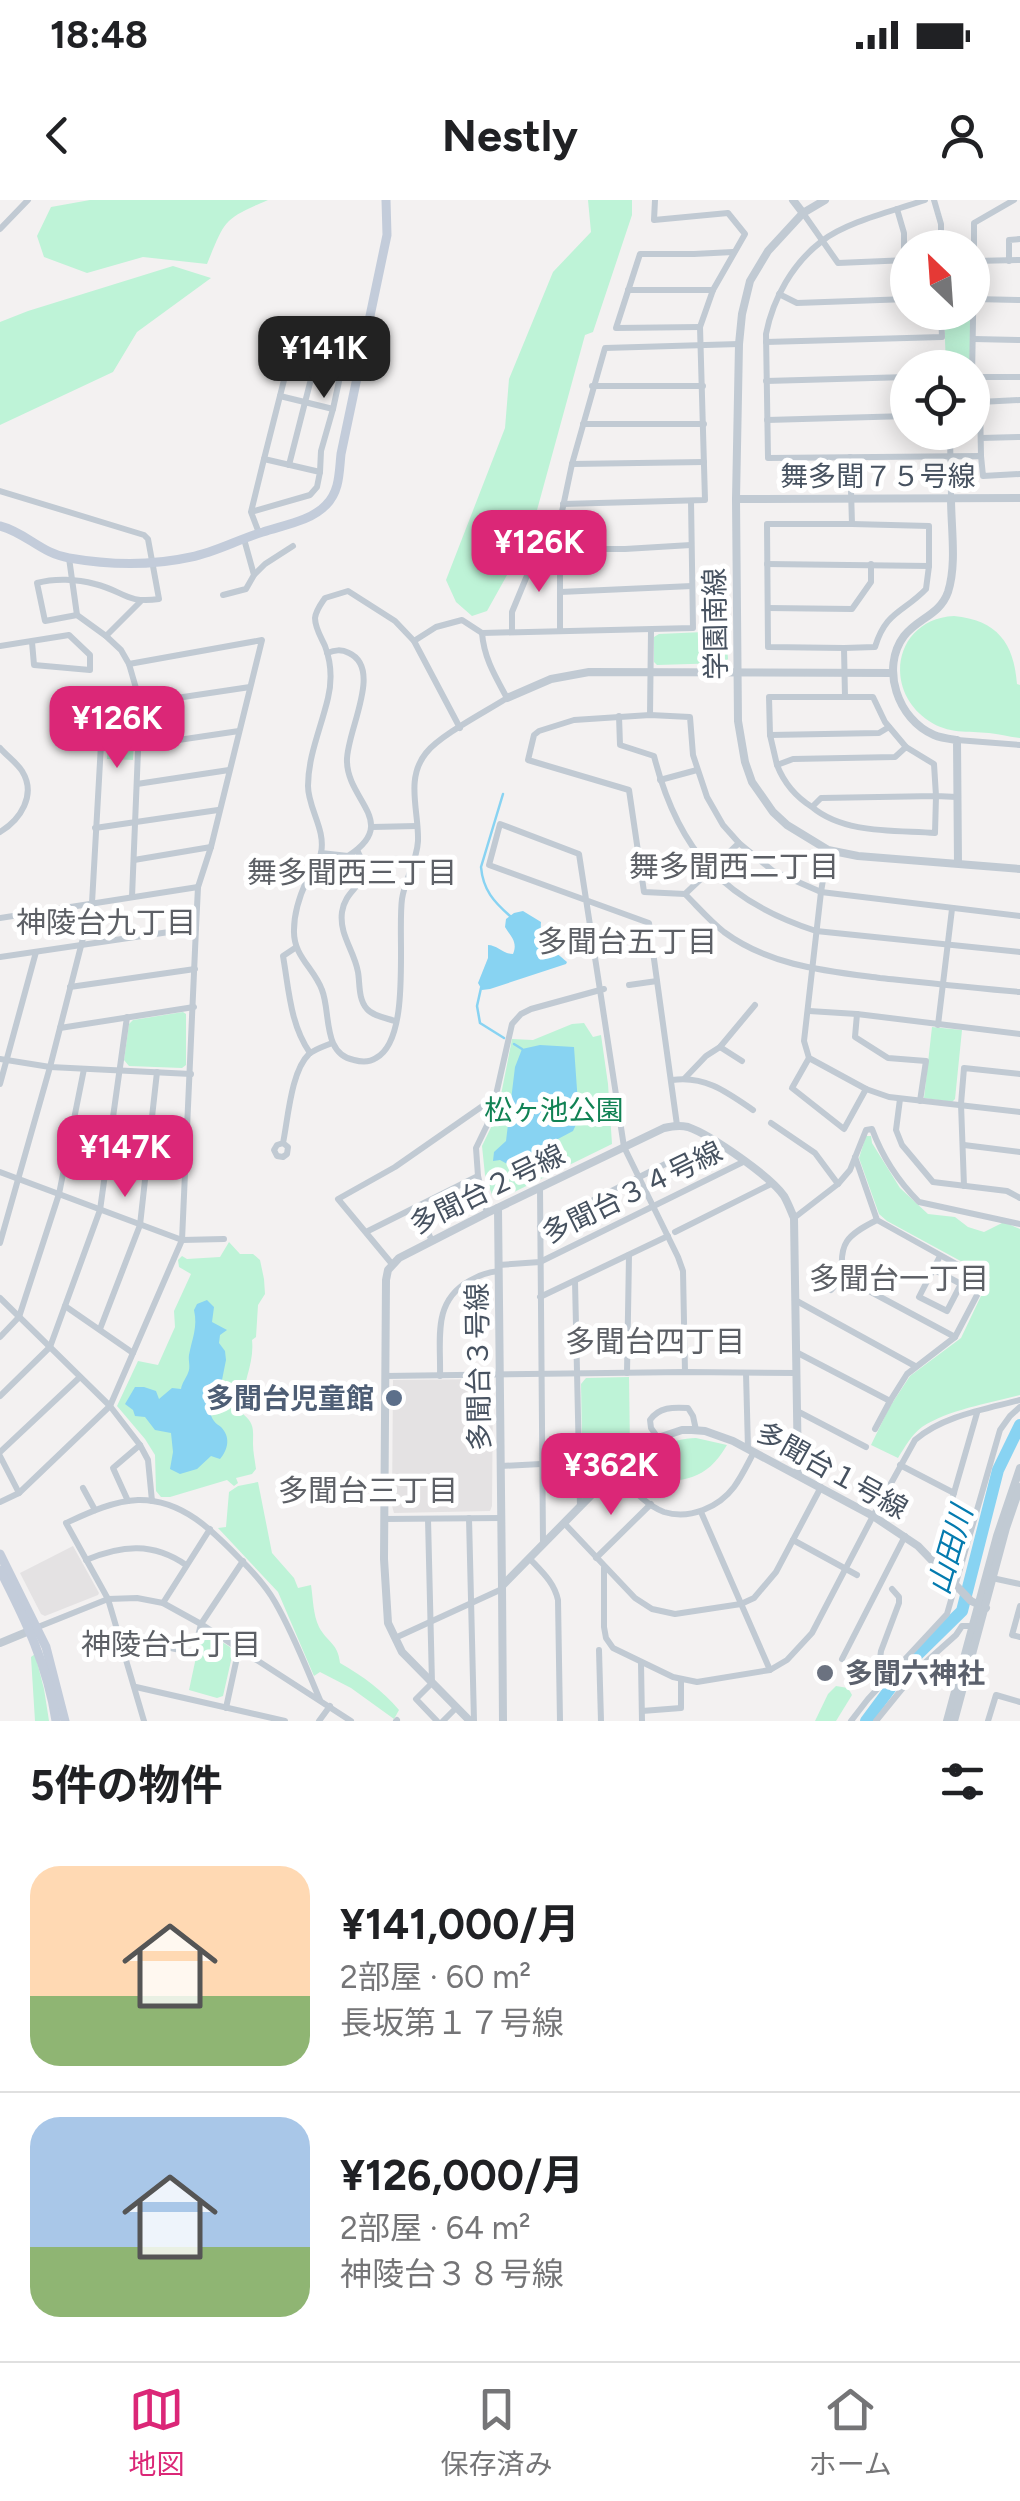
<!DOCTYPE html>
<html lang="ja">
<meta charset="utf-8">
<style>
:root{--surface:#fff;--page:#f2f2f2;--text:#202124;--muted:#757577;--line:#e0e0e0;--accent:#db2777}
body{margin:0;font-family:Figtree,"Noto Sans JP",sans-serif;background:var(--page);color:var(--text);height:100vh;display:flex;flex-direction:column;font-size:38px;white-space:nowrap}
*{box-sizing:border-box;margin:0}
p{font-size:32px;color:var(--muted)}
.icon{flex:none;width:55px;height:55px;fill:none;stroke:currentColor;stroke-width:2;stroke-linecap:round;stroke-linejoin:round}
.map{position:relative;height:1521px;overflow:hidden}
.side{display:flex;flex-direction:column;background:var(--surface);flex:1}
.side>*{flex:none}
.needle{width:65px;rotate:335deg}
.tools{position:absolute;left:890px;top:30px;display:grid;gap:20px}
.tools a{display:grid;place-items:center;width:100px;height:100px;border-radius:50%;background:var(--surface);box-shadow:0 5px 25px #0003;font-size:50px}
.price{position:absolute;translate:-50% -85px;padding:0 22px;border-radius:20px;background:var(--accent);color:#fff;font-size:32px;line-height:65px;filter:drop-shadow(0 2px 5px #0008)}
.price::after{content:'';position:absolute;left:50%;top:60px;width:30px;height:22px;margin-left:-15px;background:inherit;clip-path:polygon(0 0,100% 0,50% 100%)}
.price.on{background:#222;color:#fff}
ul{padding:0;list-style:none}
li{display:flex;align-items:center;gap:30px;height:250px;padding:0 30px}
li+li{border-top:2px solid var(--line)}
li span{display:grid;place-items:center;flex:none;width:280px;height:200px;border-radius:30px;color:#555}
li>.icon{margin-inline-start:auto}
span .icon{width:120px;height:120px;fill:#fffc;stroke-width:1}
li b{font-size:42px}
h2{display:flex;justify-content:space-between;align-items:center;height:120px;padding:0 30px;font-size:42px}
.status{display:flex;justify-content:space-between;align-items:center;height:70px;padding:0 50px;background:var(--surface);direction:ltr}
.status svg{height:28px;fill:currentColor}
header{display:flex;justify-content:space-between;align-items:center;height:130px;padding:0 30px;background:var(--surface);font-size:45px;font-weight:700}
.tab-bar{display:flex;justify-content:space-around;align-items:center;height:140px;border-top:2px solid var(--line);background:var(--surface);font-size:28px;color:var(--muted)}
.tab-bar a{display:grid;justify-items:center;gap:5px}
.tab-bar .on{color:var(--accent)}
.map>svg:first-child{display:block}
.education{fill:#e4e2e3}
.green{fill:#bef3d7}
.water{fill:#88d3f2}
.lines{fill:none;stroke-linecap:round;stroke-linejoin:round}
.stream{stroke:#88d3f2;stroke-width:2.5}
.river{stroke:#88d3f2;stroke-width:12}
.minor{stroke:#c1cad3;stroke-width:6}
.tertiary{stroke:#c1cad3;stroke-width:8}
.secondary{stroke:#c3ccda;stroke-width:9}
.service-dot{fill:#5c6f8a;stroke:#fff;stroke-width:4}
.worship-dot{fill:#6b7280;stroke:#fff;stroke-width:4}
.labels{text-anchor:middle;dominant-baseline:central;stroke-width:10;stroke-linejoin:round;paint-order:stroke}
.street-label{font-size:28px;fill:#475260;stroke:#fff}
.park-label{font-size:28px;fill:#118254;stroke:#fff}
.service-label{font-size:28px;font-weight:bold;fill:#4e5e75;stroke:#fff;text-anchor:end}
.worship-label{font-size:28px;font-weight:bold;fill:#5b616d;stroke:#fff;text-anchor:start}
.neighbourhood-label{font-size:30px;fill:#5d6066;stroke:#fff}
.water-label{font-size:30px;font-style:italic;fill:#047baf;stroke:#fff}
</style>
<div class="status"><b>18:48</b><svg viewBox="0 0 49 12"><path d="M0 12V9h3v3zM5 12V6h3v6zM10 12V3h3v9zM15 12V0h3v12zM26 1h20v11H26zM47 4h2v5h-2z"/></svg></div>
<header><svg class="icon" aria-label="back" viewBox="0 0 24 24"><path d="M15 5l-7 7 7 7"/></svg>Nestly<svg class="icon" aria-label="person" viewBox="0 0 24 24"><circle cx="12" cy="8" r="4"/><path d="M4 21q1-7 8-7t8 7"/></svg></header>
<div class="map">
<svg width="1020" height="1521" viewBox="0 0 1020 1521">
<rect width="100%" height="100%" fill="#f3f1f1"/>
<g class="education">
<polygon points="493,1179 492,1306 490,1311 394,1313 392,1306 393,1180"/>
<polygon points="73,1346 99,1393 98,1395 45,1416 41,1414 20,1373"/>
</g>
<g class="green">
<path d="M90,0H268C223,19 225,20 207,64L143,57L87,73L44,57L37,36L51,7Z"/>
<polygon points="588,0 632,0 632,15 593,132 585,135 531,332 487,411 472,416 456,402 446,380 505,228 509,179 553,72 591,32"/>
<polygon points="173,66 211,78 137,132 113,172 0,225 0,122 28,111"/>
<polygon points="944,113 970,113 971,167 946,167"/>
<path d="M954,416C997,420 1014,443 1017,484L1020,485V538C1010,537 999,534 989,533C968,531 948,534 929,521C881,489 895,419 954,416Z"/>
<polygon points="726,431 728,459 724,463 657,465 654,462 654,437 659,434"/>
<polygon points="135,509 133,560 107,559 108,519 117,511"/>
<polygon points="183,812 186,814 186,865 182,868 129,866 124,860 129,824 133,820"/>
<polygon points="584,823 593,837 601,835 608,884 612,944 498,1000 492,995 485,975 482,946 497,915 512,839 533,840 572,824"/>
<polygon points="932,827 962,830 955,899 952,902 924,898"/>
<path d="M866,936H871L872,943L900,988L928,1014L955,1017L968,1027L984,1032L1004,1022L1020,1029V1195C988,1204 950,1209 922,1227C911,1235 905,1247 898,1258L871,1245L889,1208L910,1176L961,1138L990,1077L887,1021L879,1014L859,958Z"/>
<path d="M229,1042L240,1054H253L260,1060L264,1079L265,1094L258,1105L256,1137L252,1140C255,1166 239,1187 243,1214C255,1224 253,1230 253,1244C253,1252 255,1261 256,1269L252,1274L236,1278L238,1283L234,1286L227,1280L170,1297H161L156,1291L155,1255L145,1239L117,1206L138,1161L158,1165L175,1127L174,1111L191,1074L179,1067L178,1060L182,1056L187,1059L220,1057Z"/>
<polygon points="629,1177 630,1249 583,1293 581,1184 586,1178"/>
<path d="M696,1238L727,1245C705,1282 685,1280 646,1283L630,1269C645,1250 671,1239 696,1238Z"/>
<path d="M258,1282L272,1353L294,1378L298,1388L311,1385C313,1398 313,1415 319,1427C327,1442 338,1443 340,1463C363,1476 383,1491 399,1510L394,1519L351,1488L320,1472L314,1476L278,1392L218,1328L226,1327L229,1292L238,1286Z"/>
<polygon points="206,1432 230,1447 233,1452 223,1496 217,1498 189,1490 201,1434"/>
<polygon points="35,1454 44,1489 49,1521 35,1521 31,1457"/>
<polygon points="836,1486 848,1488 852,1495 836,1521 815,1521 828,1494"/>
</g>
<g class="water">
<path d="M523,711L541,722C539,743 552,749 567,762L566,764L490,789L482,790L478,783L488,758V745C497,745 503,754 513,754C518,742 511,737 505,727L506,719L514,713Z"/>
<polygon points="540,845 574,847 579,918 573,931 509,965 500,960 493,961 494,952 506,941 515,867 522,849"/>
<path d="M207,1100L214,1107L212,1122L227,1130L220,1135L219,1143L225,1151L226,1160L219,1195L214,1201L208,1204C210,1209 210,1216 214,1221C216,1224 219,1225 221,1227C231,1237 228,1250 220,1259L211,1256L197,1269L180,1274L170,1269L173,1252L171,1233L155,1230L145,1217L135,1216L133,1210L125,1204L135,1187H144L156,1191L159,1199L172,1188L181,1189C182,1183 186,1178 188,1173C191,1167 188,1161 189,1155C192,1139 198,1127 194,1110L197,1104Z"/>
</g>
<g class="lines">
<g class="stream">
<path d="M503,594L481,667C483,690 494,702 510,716"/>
<polyline points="481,788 477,806 480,823 504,838"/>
<polyline points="514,844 522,849"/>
</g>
<polyline class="river" points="866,1521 909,1463 962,1411 998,1270 1020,1225"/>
<g class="minor">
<path d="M925,0C894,11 848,21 822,41C793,63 773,98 766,134L768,258L981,256L983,276L1020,274"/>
<polyline points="934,0 941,24 941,48"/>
<polyline points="1014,0 974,23 974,61 1020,60"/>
<polyline points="897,9 904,33 904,60"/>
<polyline points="803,13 838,63 908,60"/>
<polyline points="0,29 28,0"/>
<polyline points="1009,61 1009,40 1020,39"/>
<polyline points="628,90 713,90"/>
<polyline points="779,94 797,103 908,99"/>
<polyline points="974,99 1020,100"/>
<polyline points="700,127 616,128 640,54 694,54 733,52"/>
<polyline points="974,139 1020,140"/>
<polyline points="766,142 942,137 941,112"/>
<polyline points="974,177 1020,177"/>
<polyline points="972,178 974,61"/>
<polyline points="766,181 908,177"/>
<polyline points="592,186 703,186"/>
<polyline points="280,196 333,209"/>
<polyline points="767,220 908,216"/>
<polyline points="583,224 704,224"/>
<polyline points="950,232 951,298"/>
<polyline points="981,238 1020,237"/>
<polyline points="981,256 980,202 1020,200"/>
<polyline points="264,259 299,121 365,140"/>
<polyline points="572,264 704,262"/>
<polyline points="289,265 324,128"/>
<polyline points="320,272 321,251 333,209 349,135"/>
<path d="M0,291L144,335L148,339L159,399C126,404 124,391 95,384C77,379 55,378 37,383L45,421L77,415"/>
<polyline points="563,304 705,300 700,127 713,90 745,34 728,13 654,20 655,0"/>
<polyline points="251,312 310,295 317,287 320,272 264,259 251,312 259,333"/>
<polyline points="69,358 77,415 106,436 121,450 129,464 140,502 132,697"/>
<polyline points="767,364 929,366"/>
<polyline points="255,374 265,364 293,346"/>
<polyline points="560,392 692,386"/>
<polyline points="223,395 246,389 254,375 244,339"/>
<polyline points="768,408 852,409 871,382 871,364"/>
<polyline points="560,430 560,321 572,264 605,148 739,144"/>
<polyline points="512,431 512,412 538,349 625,349 691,345"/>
<polyline points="106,436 140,402"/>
<polyline points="414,441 436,427 462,420 482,433"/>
<polyline points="0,446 69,435 90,455 90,470 34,465 32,442"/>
<path d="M844,448L875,447C886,411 903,413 926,389L929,366V326L852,324"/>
<polyline points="129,464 262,440 211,647 198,687 196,728"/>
<polyline points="845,497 844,448 768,447 767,324 852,324 850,257"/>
<polyline points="650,515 651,431"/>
<path d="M619,516L620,545L654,556C678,650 723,701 816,731L1020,752"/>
<path d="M460,528L414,441L395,421L348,391L325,398C321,404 316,410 315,418C315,428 321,437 325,446C331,462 332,481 328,498C321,528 308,556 308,586C308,608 326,630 321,653C319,661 311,671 307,680C300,695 294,713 294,730C293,756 314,768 322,790C331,812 322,854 354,860C361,862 370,862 376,858C412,839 397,734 402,699C405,679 417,661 418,641C419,611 405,579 426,553C440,535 487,511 507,498C495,476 484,458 482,433L693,428L691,301"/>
<polyline points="770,535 879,533 889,527"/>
<polyline points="957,540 1020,545"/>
<polyline points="138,546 239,531"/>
<path d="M0,548C7,556 17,563 22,571C37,595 20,620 0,632"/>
<polyline points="777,565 770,535 769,497 873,497 885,522 906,547"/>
<polyline points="660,580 697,570"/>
<polyline points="137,584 229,570"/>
<path d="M812,607C796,597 784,583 777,565L793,559L895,557L906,547L934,564L936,596L821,598L812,607C844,634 895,630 935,633L936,596L957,597"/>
<polyline points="372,627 417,626"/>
<polyline points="95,628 218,610"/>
<path d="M357,650C376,686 346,684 342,712C339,735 354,750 358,772C360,783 358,799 367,809C373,816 386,818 395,821"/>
<polyline points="828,650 821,692 804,841 809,858 866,889 889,897 1020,912"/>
<path d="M321,653L348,656C400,623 348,601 347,562C345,534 384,469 349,453C341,449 335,450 327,453"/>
<polyline points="134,660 211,647"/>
<polyline points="685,694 739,643"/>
<path d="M1020,716L821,692L773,671L739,643L723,625L707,597L693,555L690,517L650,515L574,520L539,531L534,535L528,560L629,590L644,692L685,694C698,707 710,721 724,732C770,766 826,771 880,778C927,783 973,788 1020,792"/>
<polyline points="0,718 198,687"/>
<path d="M295,748L283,756C289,790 290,824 310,853"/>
<polyline points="0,757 196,728 182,1040 110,1206 19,1293 0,1302"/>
<polyline points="629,785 657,781"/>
<polyline points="70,787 195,769"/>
<polyline points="604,789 600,790 624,947 678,1057 683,1071 685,1172"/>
<polyline points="809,811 857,814 1020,834"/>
<polyline points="857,814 855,837 888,858 926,861 920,901"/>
<polyline points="938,825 952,709"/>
<polyline points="60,828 194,807"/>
<polyline points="720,847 742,861"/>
<polyline points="809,858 792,888 844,929 866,889"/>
<polyline points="0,859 50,867 191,874"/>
<polyline points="685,878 706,856 720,847 755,805"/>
<path d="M672,880C704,875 727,892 753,910"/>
<polyline points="0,884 36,752"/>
<polyline points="900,899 896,930 902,945 933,982 1007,991 1020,998"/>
<polyline points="771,923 815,953 838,984"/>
<path d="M283,943L277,945L274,950L277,956L283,957L287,954L288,947L283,943C288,919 291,871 309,854C315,849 325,846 332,843"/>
<polyline points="964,945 1020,952"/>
<polyline points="0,972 182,1040 224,1039"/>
<polyline points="964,986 961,904 964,868 1020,874"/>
<polyline points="540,988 543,1343"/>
<polyline points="416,1007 432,1041"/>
<polyline points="487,1013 478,976 476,948 491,917 512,824 521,814 531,809 600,790 579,654 500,624 489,665 649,723 677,925"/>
<path d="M794,1018L838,984L850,970L866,930L872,929C882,956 899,982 919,1002L1020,1024"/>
<path d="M877,1020C847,1035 838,1043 843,1077L955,1137"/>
<polyline points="540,1027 713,940"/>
<polyline points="366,1032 478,976"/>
<polyline points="675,1032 771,984"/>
<polyline points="0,1043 50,867 92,703 103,509 250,487"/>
<polyline points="392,1064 338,999 395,967 494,898"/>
<polyline points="499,1065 540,1062 743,962"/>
<polyline points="933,1069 961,1084 947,1111 919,1097 940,1056"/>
<polyline points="575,1081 580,1307"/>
<polyline points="831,1090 843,1077"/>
<polyline points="540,1097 668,1036"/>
<polyline points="0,1098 110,1206 140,1245 148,1260 152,1301"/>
<polyline points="795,1100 915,1166"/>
<polyline points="65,1106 133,1153"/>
<polyline points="100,1129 140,1025 157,872"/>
<polyline points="0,1137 19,1117 59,994 84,869"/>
<polyline points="796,1152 890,1201 907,1174 955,1137 985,1080 877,1020 855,957"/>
<polyline points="627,1173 629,1055"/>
<polyline points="746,1173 748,1249"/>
<polyline points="385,1176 685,1172 796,1173"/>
<path d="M440,1176C441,1139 432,1102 469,1081C479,1075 487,1072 499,1071"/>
<polyline points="0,1196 50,1147 100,1010 127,817"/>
<polyline points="797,1211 866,1247"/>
<polyline points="875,1229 890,1201"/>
<path d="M658,1238L651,1228L650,1220C659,1207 673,1207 688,1208L693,1216L696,1230"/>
<polyline points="0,1252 80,1177"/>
<polyline points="0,1256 19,1293"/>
<polyline points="900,1265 954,1293"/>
<polyline points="501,1266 541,1264"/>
<path d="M615,1271C629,1285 645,1305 664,1312C690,1320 719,1307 734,1287C742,1276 748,1263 754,1252"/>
<polyline points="83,1288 95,1310"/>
<polyline points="128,1301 113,1268 140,1245"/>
<polyline points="701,1312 770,1470"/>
<polyline points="469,1318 474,1521"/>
<polyline points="384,1319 501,1318"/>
<polyline points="428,1319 432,1483 416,1499 437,1521"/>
<polyline points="564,1323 635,1398 652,1409 675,1414 741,1404 754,1398 776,1372 821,1287"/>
<polyline points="793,1340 857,1375"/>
<path d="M529,1358C542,1372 554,1382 558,1400L560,1521"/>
<polyline points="596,1358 651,1304"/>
<path d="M86,1360C122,1345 153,1342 186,1365"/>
<polyline points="934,1362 977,1213"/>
<path d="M604,1368V1427L606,1438L613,1448L673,1477L697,1482L770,1470L787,1460L812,1433L873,1316L915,1240C942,1216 986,1209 1020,1200"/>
<polyline points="992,1378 1020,1384"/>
<polyline points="163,1403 210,1329"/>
<polyline points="1020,1406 1012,1435 1020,1437"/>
<polyline points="38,1427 108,1399 137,1398 163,1403 201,1424 351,1521"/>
<polyline points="120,1437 194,1453 201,1424 243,1361"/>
<polyline points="395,1438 502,1389"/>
<polyline points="599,1450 601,1521"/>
<polyline points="842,1459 905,1336"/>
<polyline points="641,1463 642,1521"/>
<polyline points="885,1481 878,1474 881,1451 899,1403 899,1397 892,1389"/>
<polyline points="136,1487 285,1521"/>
<polyline points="226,1508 239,1448"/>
<polyline points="642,1511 681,1508 681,1479"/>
<path d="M144,1521L108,1399L66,1323C88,1313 113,1301 138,1300C182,1299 213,1331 241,1360C254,1373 266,1386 275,1402C293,1433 306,1467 320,1500"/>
<polyline points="319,1521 330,1506"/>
<polyline points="396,1521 397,1520"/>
<polyline points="443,1521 457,1507"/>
<polyline points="851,1521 868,1499 947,1414 1000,1230 1010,1216 1020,1207"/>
<polyline points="876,1521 919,1468 956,1435 962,1426 974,1426"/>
<polyline points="988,1521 996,1495 1020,1502"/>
</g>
<g class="tertiary">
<polyline points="793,0 803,13"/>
<polyline points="825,0 803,13 768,51 750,81 742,114 739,144 736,299 738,521 745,562 752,582 773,612 787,625 828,650 858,656 1020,669"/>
<path d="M951,298C951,328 957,364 948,392C940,415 918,418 904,436C880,468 898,520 934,535C941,538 950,539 957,540L958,663"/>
<polyline points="736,299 1020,298"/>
<polyline points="507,498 551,479 589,472 893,473"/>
<polyline points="498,1008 502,1386"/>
<polyline points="0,1443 34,1429"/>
<path d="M470,1521L402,1452L388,1423L384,1359L386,1080L388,1070L399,1058L487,1013L664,928C673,926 679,925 688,927C711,935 770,976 784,996C788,1003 791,1011 794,1018L798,1275"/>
<polyline points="503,1521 502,1386 615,1271 642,1248 658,1238 682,1230 692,1230 705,1231 733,1241 873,1316 918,1346 971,1401 986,1408"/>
<polyline points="947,1521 997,1336 1020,1268"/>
<polyline points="954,1521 1006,1328 1020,1287"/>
</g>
<g class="secondary">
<path d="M0,326C25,332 42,354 69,358C109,365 151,366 191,357C216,352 239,339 263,332C284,325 311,321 326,305C340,291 339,272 341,254L387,35L386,0"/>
<polyline points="0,1354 46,1447 65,1521"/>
<path d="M0,1370C25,1419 48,1466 56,1521"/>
</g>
</g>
<circle class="service-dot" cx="394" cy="1198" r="10"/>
<circle class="worship-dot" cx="825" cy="1473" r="10"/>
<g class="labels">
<g class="street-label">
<text x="878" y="276">舞多聞７５号線</text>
<text transform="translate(715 424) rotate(-91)">学園南線</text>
<text transform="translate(487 989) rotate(-26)">多聞台２号線</text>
<text transform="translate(632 992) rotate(-26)">多聞台３４号線</text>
<text transform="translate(478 1167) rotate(-91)">多聞台３号線</text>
<text transform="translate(832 1270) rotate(29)">多聞台１号線</text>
</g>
<g class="park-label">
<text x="554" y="910">松ヶ池公園</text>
</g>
<g class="service-label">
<text x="374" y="1198">多聞台児童館</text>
</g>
<g class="worship-label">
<text x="845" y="1473">多聞六神社</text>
</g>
<g class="neighbourhood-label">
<text x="734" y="666">舞多聞西二丁目</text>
<text x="352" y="672">舞多聞西三丁目</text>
<text x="106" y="722">神陵台九丁目</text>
<text x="627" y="741">多聞台五丁目</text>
<text x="899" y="1078">多聞台一丁目</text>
<text x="655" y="1141">多聞台四丁目</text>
<text x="368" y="1290">多聞台三丁目</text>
<text x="171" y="1444">神陵台七丁目</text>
</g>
<g class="water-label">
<text transform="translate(950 1350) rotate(-74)">山田川</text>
</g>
</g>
</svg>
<div class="tools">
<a><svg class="needle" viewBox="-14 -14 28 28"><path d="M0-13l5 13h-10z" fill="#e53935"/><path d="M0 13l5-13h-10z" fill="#757577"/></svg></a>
<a><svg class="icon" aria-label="locate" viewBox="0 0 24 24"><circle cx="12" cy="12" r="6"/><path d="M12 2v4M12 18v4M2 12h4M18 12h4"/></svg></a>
</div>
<b class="price on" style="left:324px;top:201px">¥141K</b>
<b class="price" style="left:539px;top:395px">¥126K</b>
<b class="price" style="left:117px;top:571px">¥126K</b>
<b class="price" style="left:125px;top:1000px">¥147K</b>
<b class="price" style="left:611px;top:1318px">¥362K</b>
</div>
<section class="side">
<h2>5件の物件<svg class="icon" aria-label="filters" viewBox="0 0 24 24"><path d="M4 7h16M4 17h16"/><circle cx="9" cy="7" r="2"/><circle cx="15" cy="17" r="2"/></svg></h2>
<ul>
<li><span style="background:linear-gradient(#ffd9b3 65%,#8fb573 0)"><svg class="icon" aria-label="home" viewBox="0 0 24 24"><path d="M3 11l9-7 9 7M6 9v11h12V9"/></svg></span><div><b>¥141,000/月</b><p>2部屋 · 60 m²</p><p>長坂第１７号線</p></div></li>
<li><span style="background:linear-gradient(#a9c7e8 65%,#8fb573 0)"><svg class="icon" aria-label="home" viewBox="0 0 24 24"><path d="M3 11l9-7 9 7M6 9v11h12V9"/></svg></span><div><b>¥126,000/月</b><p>2部屋 · 64 m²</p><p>神陵台３８号線</p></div></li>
</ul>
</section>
<nav class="tab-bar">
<a class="on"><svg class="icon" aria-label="map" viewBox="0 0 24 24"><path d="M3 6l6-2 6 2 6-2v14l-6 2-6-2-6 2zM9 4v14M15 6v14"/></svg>地図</a>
<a><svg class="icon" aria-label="saved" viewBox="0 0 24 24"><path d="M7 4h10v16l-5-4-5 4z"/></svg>保存済み</a>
<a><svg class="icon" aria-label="home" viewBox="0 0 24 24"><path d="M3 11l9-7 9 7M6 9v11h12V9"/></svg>ホーム</a>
</nav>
